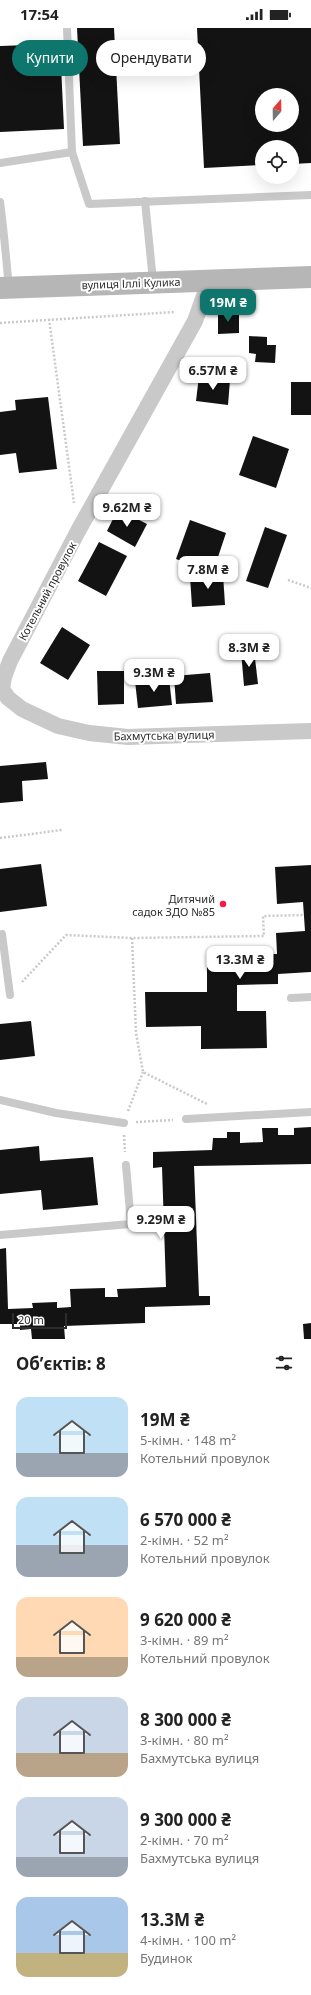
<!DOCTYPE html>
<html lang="uk">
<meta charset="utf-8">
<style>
:root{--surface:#fff;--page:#f6f6f6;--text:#222;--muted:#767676;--accent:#0f766e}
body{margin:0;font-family:"Noto Sans",sans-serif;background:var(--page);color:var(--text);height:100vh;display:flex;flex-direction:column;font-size:15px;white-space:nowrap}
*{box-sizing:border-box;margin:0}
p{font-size:13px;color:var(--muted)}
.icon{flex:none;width:22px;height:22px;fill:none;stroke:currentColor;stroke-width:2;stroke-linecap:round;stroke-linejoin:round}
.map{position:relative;height:1311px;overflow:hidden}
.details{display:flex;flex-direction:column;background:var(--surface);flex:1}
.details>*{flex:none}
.top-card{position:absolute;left:12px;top:12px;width:287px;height:36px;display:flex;gap:8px}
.needle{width:26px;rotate:20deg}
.tools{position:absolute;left:255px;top:60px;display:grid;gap:8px}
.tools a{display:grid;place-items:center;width:44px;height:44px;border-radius:50%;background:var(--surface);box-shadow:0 4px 16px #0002;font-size:20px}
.scale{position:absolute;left:12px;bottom:10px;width:55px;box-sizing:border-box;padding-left:4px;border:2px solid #2c2c2c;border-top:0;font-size:11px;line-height:14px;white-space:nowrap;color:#2c2c2c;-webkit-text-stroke:3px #fff;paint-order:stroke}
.price{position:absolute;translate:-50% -34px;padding:0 9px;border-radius:8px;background:#fff;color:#222;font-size:13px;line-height:26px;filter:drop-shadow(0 1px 2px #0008)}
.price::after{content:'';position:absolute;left:50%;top:24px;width:12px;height:9px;margin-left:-6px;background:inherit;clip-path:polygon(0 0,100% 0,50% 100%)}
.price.on{background:var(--accent);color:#fff}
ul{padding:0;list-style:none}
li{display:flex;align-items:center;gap:12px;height:100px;padding:0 16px}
li span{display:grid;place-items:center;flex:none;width:112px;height:80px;border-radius:12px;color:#555}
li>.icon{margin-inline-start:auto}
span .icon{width:48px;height:48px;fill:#fffc;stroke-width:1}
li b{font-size:17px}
h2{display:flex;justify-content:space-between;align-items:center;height:48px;padding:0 16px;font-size:17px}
.chip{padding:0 14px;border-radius:18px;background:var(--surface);box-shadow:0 4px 16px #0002;font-size:14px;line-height:36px}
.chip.on{background:var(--accent);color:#fff}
.status{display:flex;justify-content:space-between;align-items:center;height:28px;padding:0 20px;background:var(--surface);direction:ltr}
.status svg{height:11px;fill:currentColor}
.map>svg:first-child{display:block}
.building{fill:#131313;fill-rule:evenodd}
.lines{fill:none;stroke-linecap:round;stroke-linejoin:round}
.path{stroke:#c9c9c9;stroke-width:2.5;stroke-dasharray:2 2;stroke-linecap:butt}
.lane{stroke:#c9c9c9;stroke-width:8}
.street{stroke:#c9c9c9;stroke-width:16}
.secondary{stroke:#b6b6b6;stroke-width:22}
.poi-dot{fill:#f61c48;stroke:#fff;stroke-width:1.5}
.labels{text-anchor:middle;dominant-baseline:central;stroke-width:4;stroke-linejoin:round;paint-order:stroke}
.street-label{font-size:11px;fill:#2c2c2c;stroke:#fff}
.poi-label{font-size:11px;fill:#2c2c2c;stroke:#fff;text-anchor:end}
</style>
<div class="status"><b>17:54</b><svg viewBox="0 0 49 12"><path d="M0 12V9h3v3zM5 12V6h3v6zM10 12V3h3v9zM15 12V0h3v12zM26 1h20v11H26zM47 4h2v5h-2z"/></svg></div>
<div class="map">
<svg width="311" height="1311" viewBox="0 0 311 1311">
<rect width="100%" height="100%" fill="#fff"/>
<g class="building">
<polygon points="77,0 114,0 120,116 83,118"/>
<path d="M197,0H311V135L292,136V119H262V137L204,140ZM262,67H292V97H262Z"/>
<polygon points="60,16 64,101 0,104 0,18"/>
<polygon points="218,284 239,284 239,305 218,306"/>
<polygon points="249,308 267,309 267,317 276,317 275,335 255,334 256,326 249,325"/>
<polygon points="199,348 230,352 228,377 196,373"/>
<rect x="291" y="354" width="20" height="33"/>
<polygon points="48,369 57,441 19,445 16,425 0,427 0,384 16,382 15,372"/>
<polygon points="253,408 289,421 276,460 239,447"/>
<polygon points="118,481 147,496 135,519 107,503"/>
<polygon points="190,492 226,505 213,544 176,531"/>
<polygon points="265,499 287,507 268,560 246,553"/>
<polygon points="99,514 127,528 106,568 78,553"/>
<polygon points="223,546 225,577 192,579 190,548"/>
<polygon points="62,599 90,617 68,652 40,635"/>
<polygon points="254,622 258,656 244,658 241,623"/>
<polygon points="97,643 124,643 124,676 98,677"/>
<polygon points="210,645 213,674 176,676 174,648"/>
<polygon points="169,650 172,677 138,680 135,653"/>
<polygon points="46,734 48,751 22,753 23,773 0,775 0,738"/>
<polygon points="41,836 47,878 0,884 0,841"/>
<polygon points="311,837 311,944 278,946 278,956 237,957 237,983 266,983 267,1020 201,1021 201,998 146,999 145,964 207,964 207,927 277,926 276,905 305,903 303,874 277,876 275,839"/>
<polygon points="31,993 35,1028 0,1032 0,996"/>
<polygon points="311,1099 311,1136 194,1138 199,1268 210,1268 210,1277 145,1279 145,1295 64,1298 65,1311 32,1311 31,1301 20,1302 20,1296 0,1296 0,1221 6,1220 8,1281 33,1280 32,1275 57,1274 57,1280 71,1279 70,1261 105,1260 105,1269 118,1269 117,1261 166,1259 162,1139 153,1140 153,1124 212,1122 213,1110 227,1110 227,1104 240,1104 240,1115 263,1114 262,1100 278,1100 278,1107 294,1107 294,1100"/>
<polygon points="39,1118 40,1133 93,1129 98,1177 43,1182 41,1162 0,1166 0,1122"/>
<polygon points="311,1295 311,1311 304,1311 303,1296"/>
</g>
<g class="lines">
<g class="path">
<polyline points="49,291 74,475"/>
<polyline points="0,295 174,284"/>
<polyline points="288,552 311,560"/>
<polyline points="0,810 62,802"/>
<polyline points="132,910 136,1005 143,1044 207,1076"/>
<polyline points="22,954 66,907 132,910 264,908 263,888 304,887"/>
<polyline points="128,1083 143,1044"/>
<polyline points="136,1094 173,1092"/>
<polyline points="124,1107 125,1124"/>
</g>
<g class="lane">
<polyline points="67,0 72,124 89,176 311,167"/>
<polyline points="0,135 72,124"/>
<polyline points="145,173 153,253"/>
<path d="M0,174C4,203 6,231 9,259"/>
<polyline points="0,907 2,906 10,967"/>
<polyline points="291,970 311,969"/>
<polyline points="0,1072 56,1085 124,1095"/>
<polyline points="186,1091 311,1084"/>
<polyline points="0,1207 131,1196 126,1137"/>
</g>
<polyline class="street" points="210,251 195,293 78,503 10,633 4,649 2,661 8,670 22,681 58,698 89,705 128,709 311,703"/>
<polyline class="secondary" points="0,260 311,249"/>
</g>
<circle class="poi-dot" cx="223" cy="876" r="4"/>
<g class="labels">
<g class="street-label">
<text transform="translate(131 255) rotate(-2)">вулиця Іллі Кулика</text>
<text transform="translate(47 563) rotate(-62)">Котельний провулок</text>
<text transform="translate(164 707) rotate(-1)">Бахмутська вулиця</text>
</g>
<g class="poi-label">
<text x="215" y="870">Дитячий<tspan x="215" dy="13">садок ЗДО №85</tspan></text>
</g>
</g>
</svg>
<div class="tools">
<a><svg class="needle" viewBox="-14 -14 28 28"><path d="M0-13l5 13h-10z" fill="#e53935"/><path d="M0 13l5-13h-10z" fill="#767676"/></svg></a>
<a><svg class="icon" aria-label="locate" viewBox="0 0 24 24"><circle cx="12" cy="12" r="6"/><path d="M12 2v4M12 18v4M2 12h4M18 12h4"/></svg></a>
</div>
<div class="scale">20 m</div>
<b class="price on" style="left:228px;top:295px">19M ₴</b>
<b class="price" style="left:213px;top:363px">6.57M ₴</b>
<b class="price" style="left:127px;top:500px">9.62M ₴</b>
<b class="price" style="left:208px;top:562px">7.8M ₴</b>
<b class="price" style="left:249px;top:640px">8.3M ₴</b>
<b class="price" style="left:154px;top:665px">9.3M ₴</b>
<b class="price" style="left:240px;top:952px">13.3M ₴</b>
<b class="price" style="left:161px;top:1212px">9.29M ₴</b>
<div class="top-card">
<a class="chip on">Купити</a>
<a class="chip">Орендувати</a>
</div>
</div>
<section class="details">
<h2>Об’єктів: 8<svg class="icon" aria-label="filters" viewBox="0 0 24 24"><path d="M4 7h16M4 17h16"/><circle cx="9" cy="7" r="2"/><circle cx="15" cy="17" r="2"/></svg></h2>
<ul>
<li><span style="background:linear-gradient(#bfe0f5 70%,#9aa5b1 0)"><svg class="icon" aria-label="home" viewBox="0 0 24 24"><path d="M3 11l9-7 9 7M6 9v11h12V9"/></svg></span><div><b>19M ₴</b><p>5-кімн. · 148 m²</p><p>Котельний провулок</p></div></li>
<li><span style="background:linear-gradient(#bfe0f5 60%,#9aa5b1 0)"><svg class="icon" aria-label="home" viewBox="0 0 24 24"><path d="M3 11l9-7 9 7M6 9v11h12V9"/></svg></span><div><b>6 570 000 ₴</b><p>2-кімн. · 52 m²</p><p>Котельний провулок</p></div></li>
<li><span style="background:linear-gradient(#ffd9b3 75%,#b9a48a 0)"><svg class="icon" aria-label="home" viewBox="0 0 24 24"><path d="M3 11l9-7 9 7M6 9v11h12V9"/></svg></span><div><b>9 620 000 ₴</b><p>3-кімн. · 89 m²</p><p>Котельний провулок</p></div></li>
<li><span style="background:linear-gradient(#c9d6e8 70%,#b9a48a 0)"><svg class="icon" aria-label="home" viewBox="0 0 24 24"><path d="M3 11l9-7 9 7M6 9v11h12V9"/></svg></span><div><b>8 300 000 ₴</b><p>3-кімн. · 80 m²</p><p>Бахмутська вулиця</p></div></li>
<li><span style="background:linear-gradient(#c9d6e8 75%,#9aa5b1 0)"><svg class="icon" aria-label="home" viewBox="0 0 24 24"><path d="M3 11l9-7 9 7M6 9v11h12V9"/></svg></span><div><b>9 300 000 ₴</b><p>2-кімн. · 70 m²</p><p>Бахмутська вулиця</p></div></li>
<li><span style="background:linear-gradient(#a9c7e8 70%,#c2b280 0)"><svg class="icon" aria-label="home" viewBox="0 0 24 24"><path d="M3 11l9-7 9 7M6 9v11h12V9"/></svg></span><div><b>13.3M ₴</b><p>4-кімн. · 100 m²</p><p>Будинок</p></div></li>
</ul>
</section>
